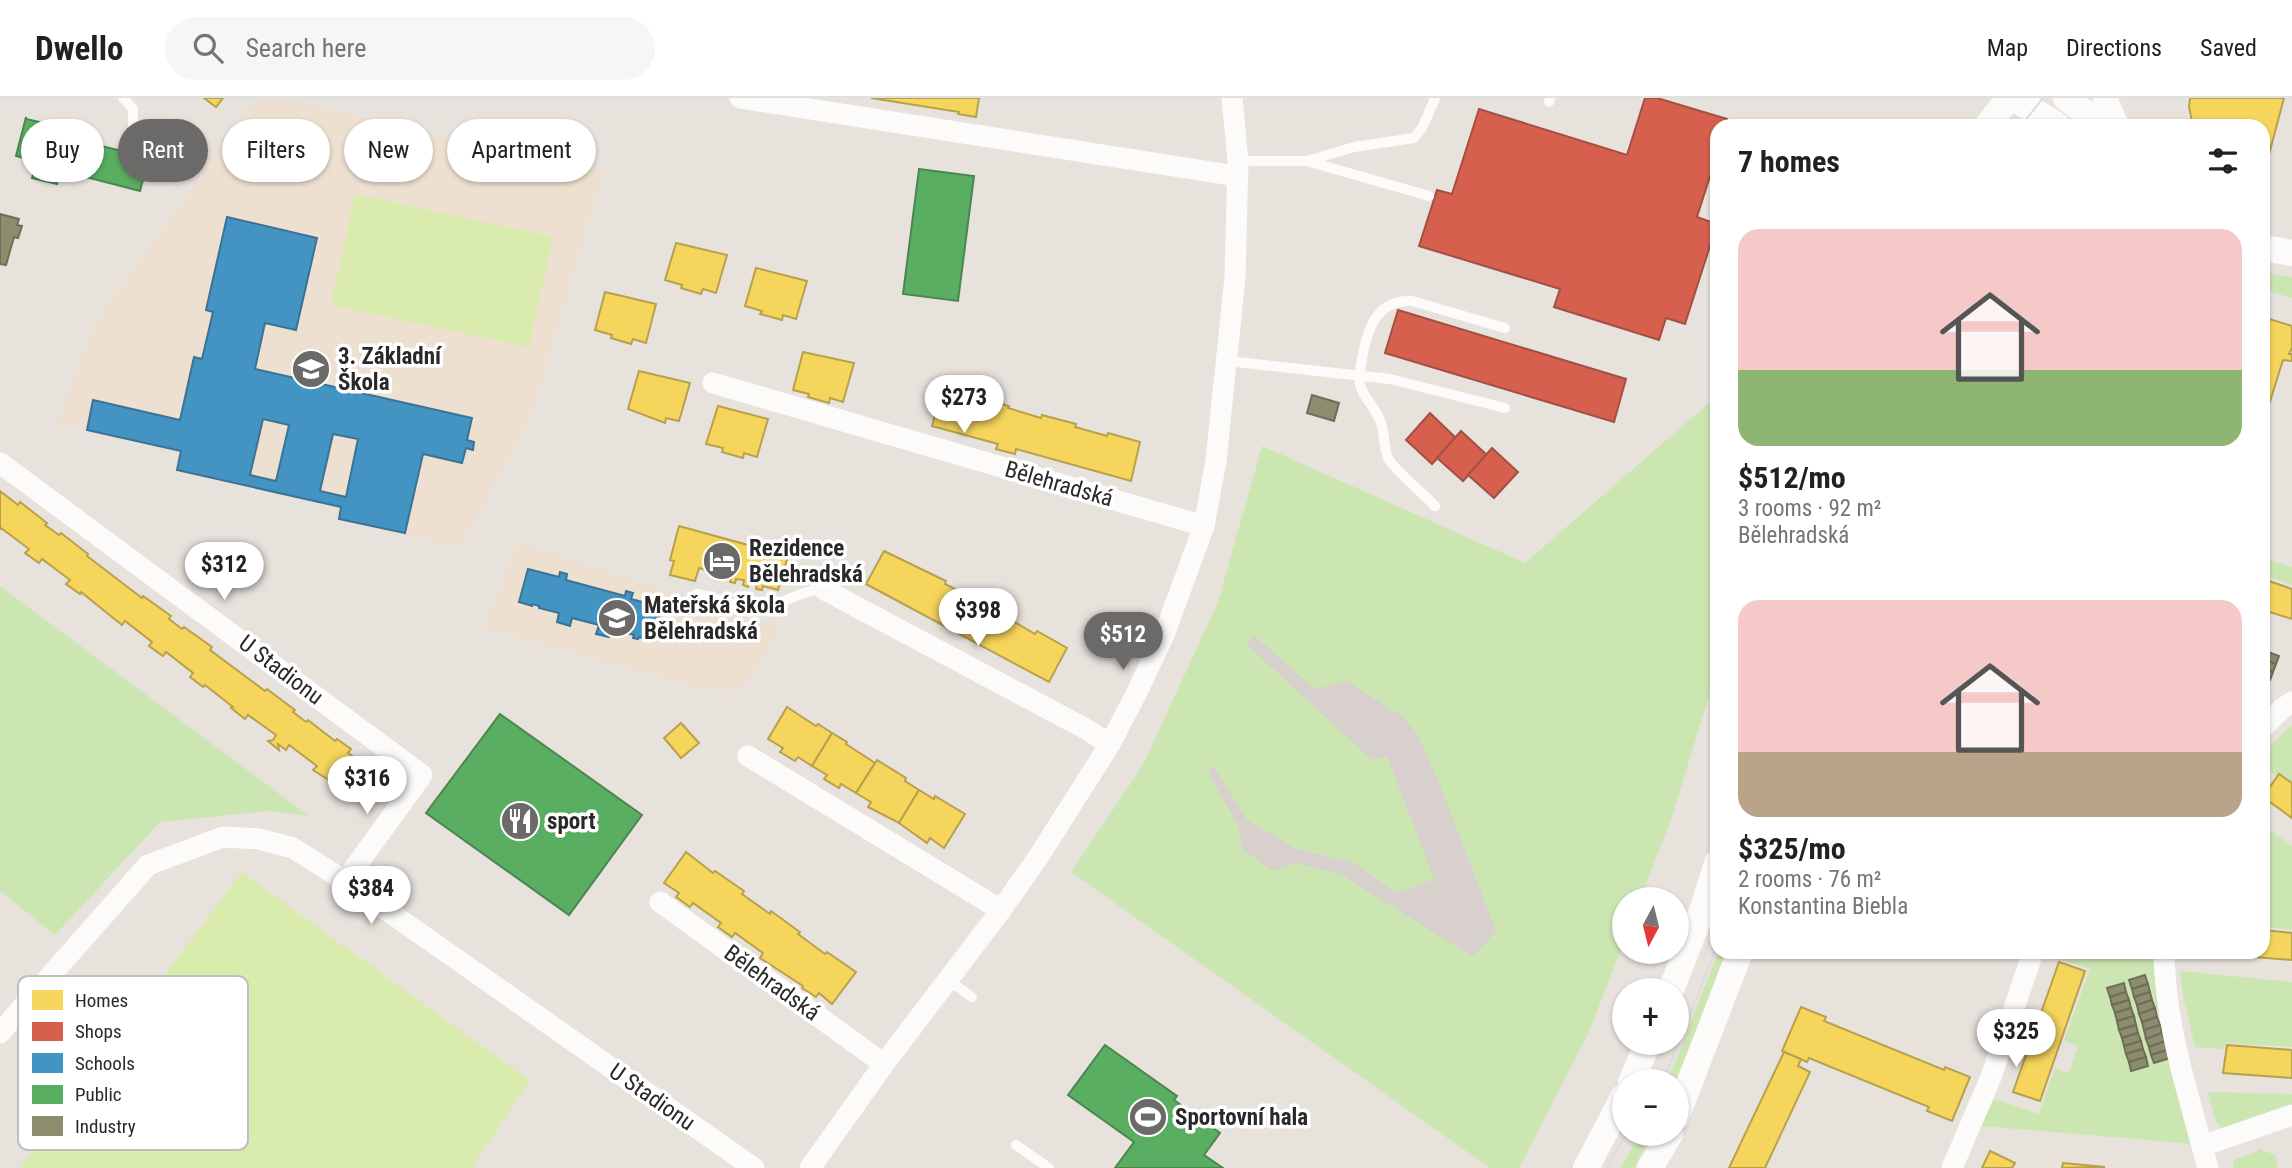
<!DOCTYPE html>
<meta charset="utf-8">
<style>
:root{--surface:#fff;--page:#f6f6f6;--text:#202124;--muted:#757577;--line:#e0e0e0;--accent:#6c6a68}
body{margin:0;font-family:"Roboto Condensed",sans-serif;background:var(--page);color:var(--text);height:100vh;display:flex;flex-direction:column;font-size:26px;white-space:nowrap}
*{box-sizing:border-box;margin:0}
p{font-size:23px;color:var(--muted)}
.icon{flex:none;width:38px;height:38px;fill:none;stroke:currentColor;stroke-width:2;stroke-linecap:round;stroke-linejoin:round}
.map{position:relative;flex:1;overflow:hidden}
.side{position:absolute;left:1710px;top:21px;width:560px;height:840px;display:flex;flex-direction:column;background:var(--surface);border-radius:21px;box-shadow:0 2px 5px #0004}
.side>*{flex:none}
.guide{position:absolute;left:21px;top:21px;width:665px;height:63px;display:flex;gap:14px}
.needle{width:46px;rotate:187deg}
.tools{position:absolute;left:1612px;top:789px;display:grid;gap:14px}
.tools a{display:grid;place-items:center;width:77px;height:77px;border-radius:50%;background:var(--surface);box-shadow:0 2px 5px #0004;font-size:35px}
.price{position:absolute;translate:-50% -60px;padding:0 16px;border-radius:24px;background:#fff;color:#222;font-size:23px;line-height:46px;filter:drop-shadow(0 2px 4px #0008)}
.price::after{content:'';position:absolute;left:50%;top:42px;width:21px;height:16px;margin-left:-10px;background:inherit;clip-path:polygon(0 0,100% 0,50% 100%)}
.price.current{background:var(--accent);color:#fff}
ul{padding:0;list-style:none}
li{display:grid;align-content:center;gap:14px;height:371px;padding:0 28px}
li span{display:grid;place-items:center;height:217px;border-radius:21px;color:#555}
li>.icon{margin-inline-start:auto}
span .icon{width:126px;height:126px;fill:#fffc;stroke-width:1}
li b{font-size:30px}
h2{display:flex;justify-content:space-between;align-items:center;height:84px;padding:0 28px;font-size:30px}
.tag{padding:0 24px;border-radius:32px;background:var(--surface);box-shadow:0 2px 5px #0004;font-size:24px;line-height:63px}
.tag.current{background:var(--accent);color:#fff}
header{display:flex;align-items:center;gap:42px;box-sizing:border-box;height:98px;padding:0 35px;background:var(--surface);border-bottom:2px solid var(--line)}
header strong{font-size:33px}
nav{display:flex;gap:38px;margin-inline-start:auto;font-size:24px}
.search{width:490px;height:63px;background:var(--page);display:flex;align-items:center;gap:18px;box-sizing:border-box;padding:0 24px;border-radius:38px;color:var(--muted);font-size:26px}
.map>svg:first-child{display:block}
.education{fill:#ede0d0}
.green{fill:#cce6b2}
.pitch{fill:#daebae}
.plaza{fill:#d7d0cc}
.homes{fill:#f6d55c;stroke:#b8a14d;stroke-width:2}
.shops{fill:#d6604d;stroke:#a25042;stroke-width:2}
.schools{fill:#4393c3;stroke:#3b7395;stroke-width:2;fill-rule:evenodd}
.public{fill:#5aae61;stroke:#4b8650;stroke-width:2}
.industry{fill:#8c8c6e;stroke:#6e6e59;stroke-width:2}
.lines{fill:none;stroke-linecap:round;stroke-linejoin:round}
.service{stroke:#fcfbfa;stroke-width:10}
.minor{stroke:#fcfbfa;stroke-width:21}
.tertiary{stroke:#fcfbfa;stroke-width:26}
.tram{stroke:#dddcde;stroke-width:2}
.labels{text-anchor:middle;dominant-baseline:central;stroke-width:7;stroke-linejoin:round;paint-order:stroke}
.poi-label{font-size:23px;font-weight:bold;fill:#292929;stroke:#fff;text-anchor:start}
.street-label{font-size:23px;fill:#292929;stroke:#fff}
.key{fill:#fff;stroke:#bfbfbf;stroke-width:2}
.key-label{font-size:19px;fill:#292929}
</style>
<header>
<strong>Dwello</strong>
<div class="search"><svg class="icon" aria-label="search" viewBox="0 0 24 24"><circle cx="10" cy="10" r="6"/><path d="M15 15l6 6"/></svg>Search here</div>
<nav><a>Map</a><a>Directions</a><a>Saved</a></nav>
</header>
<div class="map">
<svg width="2292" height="1070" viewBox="0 0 2292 1070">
<rect width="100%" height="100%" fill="#e8e2dd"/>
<g class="education">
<polygon points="258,0 278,0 603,74 532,316 460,450 339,421 341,409 177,372 181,353 56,325 95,225"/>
<polygon points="517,444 718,511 780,531 748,582 739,590 724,594 692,588 484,530"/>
</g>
<g class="green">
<polygon points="2263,174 2292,179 2292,200 2263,191"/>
<polygon points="1717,298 1717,572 1671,722 1640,801 1624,802 1624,844 1589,934 1519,1070 1490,1070 1071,774 1143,667 1218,504 1262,348 1525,465"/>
<polygon points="2263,460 2292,469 2292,487 2263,477"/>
<polygon points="0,488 309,718 269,713 160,724 55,837 0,793"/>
<polygon points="2292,627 2292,685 2280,676 2277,679 2263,669 2263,655"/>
<polygon points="2263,727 2292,748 2292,832 2263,829"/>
<polygon points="1718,854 1728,854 1699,929 1675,983 1666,984 1678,958"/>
<polygon points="2044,854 2155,854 2157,902 2164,935 2147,877 2129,883 2154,965 2171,960 2195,1046 1981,1028 1994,1001 2039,1016 2055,970 2069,975 2078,948 2064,943 2090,871 2043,856"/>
<polygon points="2180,873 2292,884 2292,949 2226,945 2224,951 2195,949 2183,898"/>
<polygon points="2215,994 2292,996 2292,1012 2223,1031 2216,1024 2208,995"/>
<polygon points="1639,1036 1651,1036 1634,1070 1621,1070"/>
<polygon points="2258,1050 2275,1057 2277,1063 2277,1070 2233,1070 2234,1062 2258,1053"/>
</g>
<g class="pitch">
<polygon points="355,96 553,139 529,249 331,207"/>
<polygon points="242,774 530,983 472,1070 20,1070"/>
</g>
<polygon class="plaza" points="1254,537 1315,591 1347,583 1405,620 1418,637 1440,687 1496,833 1473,859 1340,776 1296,765 1273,773 1242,751 1238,728 1208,674 1213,667 1247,722 1297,751 1353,764 1397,795 1434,781 1387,658 1372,662 1246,546"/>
<g class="homes">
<polygon points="204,0 223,0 216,9"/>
<polygon points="871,0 979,0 976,19 958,16 959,14"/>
<polygon points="2190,0 2284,0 2263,79 2263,28 2193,28 2189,9"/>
<polygon points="676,145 727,157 716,195 703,191 701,196 681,190 682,187 665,182"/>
<polygon points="756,170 807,183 796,221 783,217 782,222 760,216 762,213 745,208"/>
<polygon points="605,194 656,206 646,245 633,241 631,246 611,240 612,237 595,232"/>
<polygon points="2263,219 2292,228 2292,250 2289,256 2292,256 2292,263 2283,262 2263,326"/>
<polygon points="803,254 854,265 843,304 830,300 829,305 808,299 809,296 793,292"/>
<polygon points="639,273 690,285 679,323 666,320 665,325 628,311"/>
<polygon points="942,292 975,301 976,298 1009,308 1008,310 1041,320 1042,317 1076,326 1075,329 1107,338 1108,335 1140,344 1131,383 1016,351 1015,356 996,351 998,346 932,328"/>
<polygon points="718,308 768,321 757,359 744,355 743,360 722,354 723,350 706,346"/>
<polygon points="0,393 18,407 20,404 47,425 45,427 59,437 61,435 88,456 87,458 142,500 143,498 171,518 169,521 182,531 184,529 212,549 210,552 265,593 267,591 295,612 293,614 306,624 308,622 335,643 337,641 351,651 348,655 362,665 343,691 313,672 317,668 289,647 286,652 278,646 279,652 268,643 273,642 276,637 248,617 245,621 231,610 233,609 205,587 203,589 190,579 193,575 166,554 163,558 149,548 152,544 125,523 122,527 81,494 80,496 66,486 70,482 42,461 39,465 25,455 29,451 1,430 0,432"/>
<polygon points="679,428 788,458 778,492 763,488 762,492 756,491 757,486 749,484 748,489 743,487 744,482 736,481 735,485 730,484 731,479 699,470 695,483 670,477 674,463 670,462"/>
<polygon points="884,453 946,483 945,486 1007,517 1006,519 1035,536 1037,533 1067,550 1049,584 866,486"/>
<polygon points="2263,481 2292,491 2292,521 2263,512"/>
<polygon points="787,609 816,628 818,626 832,635 812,668 798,659 795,663 780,654 783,650 768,641"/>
<polygon points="681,625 699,645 681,660 664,640"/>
<polygon points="832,635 847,644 846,646 875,665 856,695 841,686 839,690 824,681 827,677 812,668"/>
<polygon points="877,662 906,680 905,683 919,692 899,725 868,709 871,704 856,695"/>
<polygon points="2279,676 2292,685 2292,720 2263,699"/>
<polygon points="919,692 934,701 935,698 965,716 944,750 930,740 927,745 899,725"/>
<polygon points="686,754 713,775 715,773 744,793 742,796 770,816 771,813 800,834 798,836 825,856 827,854 856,874 832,906 819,895 816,899 802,890 803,888 760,860 763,855 735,835 732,839 718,829 721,825 693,805 690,809 676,799 679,795 664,785"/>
<polygon points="2263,832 2292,835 2292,862 2205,855 2263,854"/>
<polygon points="2059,864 2085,873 2040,1003 2013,994"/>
<polygon points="1801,909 1826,919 1824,923 1944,972 1945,969 1970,979 1952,1023 1927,1013 1929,1009 1809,960 1807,964 1782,953"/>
<polygon points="2227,947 2292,952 2292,980 2223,975"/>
<polygon points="1784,954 1801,961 1798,968 1810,974 1765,1070 1729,1070"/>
<polygon points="1990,1053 2015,1065 2012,1070 1982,1070"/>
<polygon points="2063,1065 2105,1069 2062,1070"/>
</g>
<g class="shops">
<polygon points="1645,0 1657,0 1727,21 1725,28 1717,28 1717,56 1697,119 1717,126 1685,226 1666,220 1659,242 1554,209 1560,191 1419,148 1437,92 1452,96 1479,11 1627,57"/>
<polygon points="1398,212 1626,281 1614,324 1385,255"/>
<polygon points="1430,315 1456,340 1432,366 1406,342"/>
<polygon points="1461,333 1487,357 1463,383 1437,360"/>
<polygon points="1492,350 1518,374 1494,400 1468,377"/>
</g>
<g class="schools">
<path d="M227,119L317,140L296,232L265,225L255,271L472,320L467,342L474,344L473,352L466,350L462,365L423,356L405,435L339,421L341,409L177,372L181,353L87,332L93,302L180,322L194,259L202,261L213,214L206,212ZM263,321L289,327L276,383L250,377ZM333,336L358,341L346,399L320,393Z"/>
<polygon points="528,471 559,479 560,474 567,476 566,482 625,498 626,493 633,495 631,501 662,509 653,543 639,539 638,541 633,540 634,537 612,531 609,539 596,536 599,527 572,520 570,528 557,524 559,515 539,510 539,508 532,506 532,508 519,504"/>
</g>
<g class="public">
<polygon points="26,19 26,21 83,34 81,42 94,46 86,79 60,73 57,86 32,80 36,66 31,65 32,62 16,58"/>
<polygon points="94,46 149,60 140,93 86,79"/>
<polygon points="919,71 974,78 958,203 903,196"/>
<polygon points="500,616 642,717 569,817 426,715"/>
<polygon points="1105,947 1177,998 1174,1002 1220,1035 1204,1057 1223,1070 1115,1070 1134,1044 1068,997"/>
</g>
<g class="industry">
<polygon points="0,116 19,121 17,127 22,128 18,140 14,139 6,167 0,166"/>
<polygon points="1312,297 1339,305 1334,323 1307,315"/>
<polygon points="2263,552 2279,558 2276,566 2263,561"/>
<polygon points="2263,561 2276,566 2273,574 2263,570"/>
<polygon points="2263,570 2273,574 2270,582 2263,580"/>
<polygon points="2145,877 2148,886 2132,891 2129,882"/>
<polygon points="2124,885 2126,894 2110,899 2107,890"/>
<polygon points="2148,886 2150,894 2134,899 2132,891"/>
<polygon points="2126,894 2129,902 2112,907 2110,899"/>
<polygon points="2150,894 2152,902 2137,907 2134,899"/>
<polygon points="2129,902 2131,910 2115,915 2112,907"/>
<polygon points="2152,902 2155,910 2139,916 2137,907"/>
<polygon points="2131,910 2134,918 2117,923 2115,915"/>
<polygon points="2155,910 2157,919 2142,924 2139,916"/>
<polygon points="2134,918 2136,927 2119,932 2117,923"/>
<polygon points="2157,919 2160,927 2144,932 2142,924"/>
<polygon points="2136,927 2138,935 2122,940 2119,932"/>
<polygon points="2160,927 2162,935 2146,941 2144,932"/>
<polygon points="2138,935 2141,943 2124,948 2122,940"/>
<polygon points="2162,935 2165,943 2149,949 2146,941"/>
<polygon points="2141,943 2143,951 2126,956 2124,948"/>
<polygon points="2165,943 2167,952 2151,957 2149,949"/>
<polygon points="2143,951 2146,959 2129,964 2126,956"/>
<polygon points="2167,952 2170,960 2154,965 2151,957"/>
<polygon points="2146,959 2148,968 2131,973 2129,964"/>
</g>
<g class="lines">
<g class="service">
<polyline points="123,0 133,11 133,32"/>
<polyline points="1549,4 1550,0"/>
<polyline points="1238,63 1307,63 1354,49 1414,40 1422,30 1435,1"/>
<polyline points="1307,63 1429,98"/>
<polyline points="1228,263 1390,281 1505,310"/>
<path d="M1435,408C1424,396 1397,374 1389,362C1383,351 1385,336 1381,325C1377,311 1364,301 1360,287C1358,279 1361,269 1362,261C1367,231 1377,201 1412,203L1505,230"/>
<path d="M697,496C719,501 745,512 767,508C787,505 804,490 825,492"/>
<polyline points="948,882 972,899"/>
<polyline points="1016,1047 1049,1070"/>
</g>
<g class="minor">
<polyline points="740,0 1237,78"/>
<polyline points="713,285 1204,428"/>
<polyline points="0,365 422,677 345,783"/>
<polyline points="825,492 1084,630 1110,646"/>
<polyline points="2263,629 2283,610 2292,604"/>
<polyline points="748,658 1001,812"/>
<polyline points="660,804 884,966"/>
<path d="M2164,854C2165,929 2189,998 2208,1070"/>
<polyline points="0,935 148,767 223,739 259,741 293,750 345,783 754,1070"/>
<polyline points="2202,1048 2292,1017"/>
<polyline points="810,1070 884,966 1001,812 1039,758 1110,646 1136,596 1164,537 1204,428 1216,363 1235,179 1238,63 1232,0"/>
<polyline points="1952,1070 1991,979 2033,854"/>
</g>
<g class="tertiary">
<polyline points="2014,0 2058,28"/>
<polyline points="2066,0 2103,28"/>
<polyline points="2106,0 2106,5 2116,28"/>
<polyline points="1987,28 2009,0"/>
<polyline points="2263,150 2292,155"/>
<polyline points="1671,892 1703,810 1717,765"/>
<polyline points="1631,984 1648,945"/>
<polyline points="1676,1020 1740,854"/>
<polyline points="1586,1070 1624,998"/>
<polyline points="1650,1070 1670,1036"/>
</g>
<g class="tram">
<polyline points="2021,28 2043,0"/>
<polyline points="1704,857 1717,821"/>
<polyline points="1661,984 1676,952 1717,848"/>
<polyline points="1607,1070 1626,1036"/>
</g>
</g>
<defs>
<g id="school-disc" transform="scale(2.0125)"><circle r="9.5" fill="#6c6a68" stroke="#fff"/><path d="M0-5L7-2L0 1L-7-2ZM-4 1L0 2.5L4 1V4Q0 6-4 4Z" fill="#fff"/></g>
<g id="hotel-disc" transform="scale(2.0125)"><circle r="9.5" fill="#6c6a68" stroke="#fff"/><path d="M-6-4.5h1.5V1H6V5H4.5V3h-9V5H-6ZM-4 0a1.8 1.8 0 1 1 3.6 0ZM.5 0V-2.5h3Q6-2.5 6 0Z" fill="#fff"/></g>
<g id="restaurant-disc" transform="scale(2.0125)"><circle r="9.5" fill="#6c6a68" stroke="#fff"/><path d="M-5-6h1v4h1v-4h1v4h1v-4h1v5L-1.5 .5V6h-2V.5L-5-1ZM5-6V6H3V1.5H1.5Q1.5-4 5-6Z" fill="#fff"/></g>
<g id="stadium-disc" transform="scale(2.0125)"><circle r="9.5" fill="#6c6a68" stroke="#fff"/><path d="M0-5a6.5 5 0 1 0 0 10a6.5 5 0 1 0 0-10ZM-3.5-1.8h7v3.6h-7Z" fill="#fff"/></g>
</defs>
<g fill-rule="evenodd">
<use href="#school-disc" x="311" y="271"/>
<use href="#hotel-disc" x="722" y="463"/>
<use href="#school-disc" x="617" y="520"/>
<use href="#restaurant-disc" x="520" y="723"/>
<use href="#stadium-disc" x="1148" y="1019"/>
</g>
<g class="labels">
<g class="poi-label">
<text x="338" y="258">3. Základní<tspan x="338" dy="26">Škola</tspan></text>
<text x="749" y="450">Rezidence<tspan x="749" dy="26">Bělehradská</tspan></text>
<text x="644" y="507">Mateřská škola<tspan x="644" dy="26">Bělehradská</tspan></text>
<text x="547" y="723">sport</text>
<text x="1175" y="1019">Sportovní hala</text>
</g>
<g class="street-label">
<text transform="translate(1059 386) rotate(16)">Bělehradská</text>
<text transform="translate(281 572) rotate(37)">U Stadionu</text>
<text transform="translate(772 885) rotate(36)">Bělehradská</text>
<text transform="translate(652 999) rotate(35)">U Stadionu</text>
</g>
</g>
<rect x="18" y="878" width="230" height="174" rx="10" class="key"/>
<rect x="32" y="892" width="31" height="20" fill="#f6d55c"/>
<rect x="32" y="924" width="31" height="19" fill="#d6604d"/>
<rect x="32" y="955" width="31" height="20" fill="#4393c3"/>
<rect x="32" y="987" width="31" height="19" fill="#5aae61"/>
<rect x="32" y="1018" width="31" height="20" fill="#8c8c6e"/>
<g class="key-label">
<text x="75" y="909">Homes</text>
<text x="75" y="940">Shops</text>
<text x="75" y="972">Schools</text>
<text x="75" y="1003">Public</text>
<text x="75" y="1035">Industry</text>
</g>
</svg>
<div class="tools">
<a><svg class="needle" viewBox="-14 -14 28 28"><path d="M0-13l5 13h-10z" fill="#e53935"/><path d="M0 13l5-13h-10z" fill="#757577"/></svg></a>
<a>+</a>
<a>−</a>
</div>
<b class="price" style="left:964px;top:337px">$273</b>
<b class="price" style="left:224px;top:504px">$312</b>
<b class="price" style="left:978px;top:550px">$398</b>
<b class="price current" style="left:1123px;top:574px">$512</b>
<b class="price" style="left:367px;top:718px">$316</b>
<b class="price" style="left:371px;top:828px">$384</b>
<b class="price" style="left:2016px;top:971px">$325</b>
<div class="guide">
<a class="tag">Buy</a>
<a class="tag current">Rent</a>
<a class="tag">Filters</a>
<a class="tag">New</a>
<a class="tag">Apartment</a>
</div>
<section class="side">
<h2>7 homes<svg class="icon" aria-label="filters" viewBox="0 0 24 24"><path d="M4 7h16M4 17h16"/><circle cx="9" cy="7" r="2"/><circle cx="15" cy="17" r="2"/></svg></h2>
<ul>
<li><span style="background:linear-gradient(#f6c9c9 65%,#8fb573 0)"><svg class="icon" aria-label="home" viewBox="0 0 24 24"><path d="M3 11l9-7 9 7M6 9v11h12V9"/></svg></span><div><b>$512/mo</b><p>3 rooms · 92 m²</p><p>Bělehradská</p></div></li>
<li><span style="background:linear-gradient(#f6c9c9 70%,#b9a48a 0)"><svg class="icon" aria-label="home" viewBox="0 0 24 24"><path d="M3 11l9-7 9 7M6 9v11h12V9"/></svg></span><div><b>$325/mo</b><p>2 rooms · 76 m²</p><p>Konstantina Biebla</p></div></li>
</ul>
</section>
</div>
